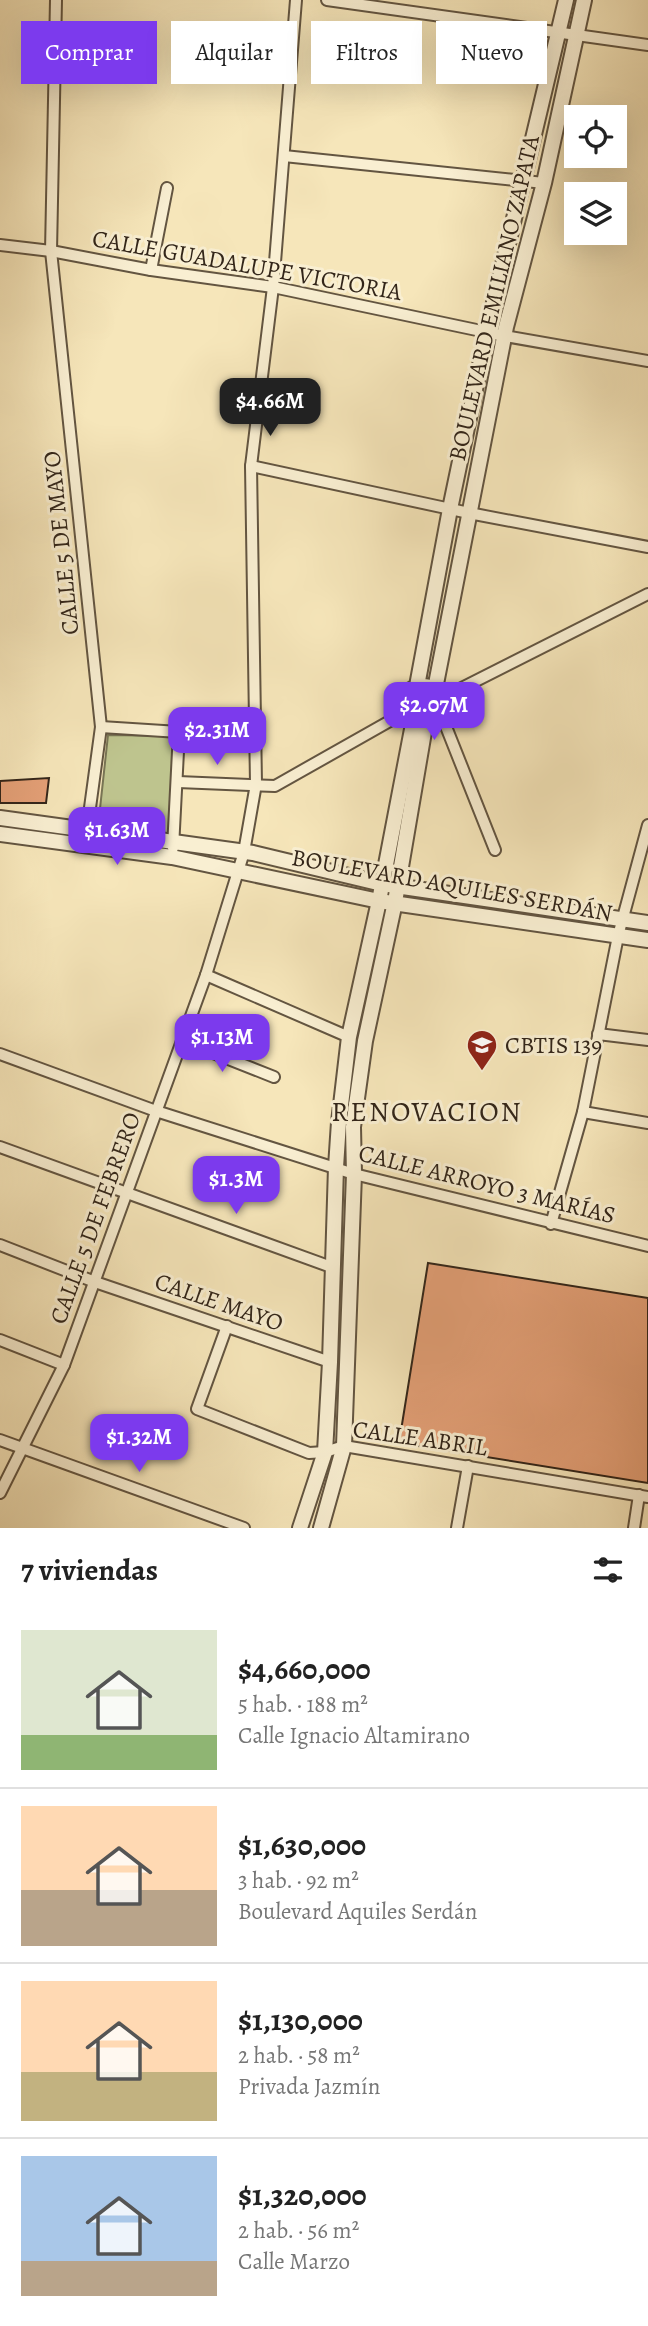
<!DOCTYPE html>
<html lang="es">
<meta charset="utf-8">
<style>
:root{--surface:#fff;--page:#f2f2f2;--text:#222;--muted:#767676;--line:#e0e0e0;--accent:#7c3aed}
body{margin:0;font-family:Alegreya,serif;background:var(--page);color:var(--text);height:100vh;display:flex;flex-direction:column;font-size:26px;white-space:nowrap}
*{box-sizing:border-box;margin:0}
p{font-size:23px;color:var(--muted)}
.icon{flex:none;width:38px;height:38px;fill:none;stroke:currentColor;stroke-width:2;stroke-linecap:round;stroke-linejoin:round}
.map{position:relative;height:1528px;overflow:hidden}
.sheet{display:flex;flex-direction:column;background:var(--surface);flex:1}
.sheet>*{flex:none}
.top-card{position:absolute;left:21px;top:21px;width:607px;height:63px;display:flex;gap:14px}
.tools{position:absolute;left:564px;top:105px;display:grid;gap:14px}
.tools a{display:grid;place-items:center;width:63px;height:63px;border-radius:0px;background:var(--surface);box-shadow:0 7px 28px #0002;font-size:35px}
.price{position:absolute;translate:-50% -60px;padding:0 16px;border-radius:14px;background:var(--accent);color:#fff;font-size:23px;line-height:46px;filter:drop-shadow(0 2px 4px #0008)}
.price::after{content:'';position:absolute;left:50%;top:42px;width:21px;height:16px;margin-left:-10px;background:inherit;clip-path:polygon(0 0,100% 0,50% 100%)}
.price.current{background:#222;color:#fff}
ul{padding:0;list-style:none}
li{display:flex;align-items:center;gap:21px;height:175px;padding:0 21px}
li+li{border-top:2px solid var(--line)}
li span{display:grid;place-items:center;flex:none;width:196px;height:140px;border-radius:0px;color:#555}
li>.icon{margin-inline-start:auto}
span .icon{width:84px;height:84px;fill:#fffc;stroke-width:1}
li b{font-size:30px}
h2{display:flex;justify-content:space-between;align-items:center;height:84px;padding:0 21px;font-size:30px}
.chip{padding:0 24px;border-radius:0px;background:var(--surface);box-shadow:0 7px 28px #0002;font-size:24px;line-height:63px}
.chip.current{background:var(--accent);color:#fff}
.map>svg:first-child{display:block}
.green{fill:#bec48e;stroke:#787454;stroke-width:2}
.building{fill:#e4a077;stroke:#322519;stroke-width:2}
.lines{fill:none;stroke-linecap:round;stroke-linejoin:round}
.minor-casing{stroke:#635541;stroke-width:14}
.tertiary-casing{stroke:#635541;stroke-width:18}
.minor{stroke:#f9efd2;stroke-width:10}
.tertiary{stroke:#f9efd2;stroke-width:14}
.labels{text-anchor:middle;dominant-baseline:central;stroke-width:6;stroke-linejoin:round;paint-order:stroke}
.street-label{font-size:24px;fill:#322519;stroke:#f9efd2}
.poi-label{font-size:24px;fill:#322519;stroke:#f9efd2;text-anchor:start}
.quarter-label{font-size:28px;letter-spacing:2px;fill:#322519;stroke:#f9efd2}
</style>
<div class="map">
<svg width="648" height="1528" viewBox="0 0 648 1528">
<rect width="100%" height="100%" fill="#f6e6ba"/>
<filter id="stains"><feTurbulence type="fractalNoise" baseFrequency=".00286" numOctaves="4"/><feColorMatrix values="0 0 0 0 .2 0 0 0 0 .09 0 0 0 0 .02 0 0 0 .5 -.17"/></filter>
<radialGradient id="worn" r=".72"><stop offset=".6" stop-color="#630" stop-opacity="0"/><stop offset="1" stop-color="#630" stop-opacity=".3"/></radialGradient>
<g class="green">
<circle cx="423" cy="708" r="14"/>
<polygon points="108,735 173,736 174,785 170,837 98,827"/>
</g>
<g class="building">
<polygon points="49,778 46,803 0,803 0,781"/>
<polygon points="428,1263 648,1298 648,1483 399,1443"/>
</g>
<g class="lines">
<g class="minor-casing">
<g id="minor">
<polyline points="56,0 51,251 101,727 86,837"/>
<polyline points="327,0 648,45"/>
<polyline points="284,156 544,183"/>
<polyline points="0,245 51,251 151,270 273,287 505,336 648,361"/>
<polyline points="151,270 167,188"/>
<polyline points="251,466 469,513 648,547"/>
<polyline points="442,698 648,594"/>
<polyline points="441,714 495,850"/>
<polyline points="101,727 179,732 173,848"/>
<polyline points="178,782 275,786 404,713"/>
<polyline points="206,975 349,1037"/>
<polyline points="598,1034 648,1040"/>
<polyline points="183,1041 274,1077"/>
<polyline points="0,1054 156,1111 354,1174 648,1246"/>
<polyline points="583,1112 648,1123"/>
<polyline points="0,1147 334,1268"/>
<polyline points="551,1224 583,1112 618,936 648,825"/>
<polyline points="0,1245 95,1282 330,1362"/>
<polyline points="227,1326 197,1409 309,1453 325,1452 344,1446 648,1497"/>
<polyline points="0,1340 64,1365"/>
<polyline points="0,1440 244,1528"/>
<polyline points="0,1493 64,1365 206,975 244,852 256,784 251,466 273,287 296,0"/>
<polyline points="457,1528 468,1466"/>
<polyline points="634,1528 639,1495"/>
</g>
</g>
<g class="tertiary-casing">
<g id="tertiary">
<circle cx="423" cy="706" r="20"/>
<polyline points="417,686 450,509 487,332 566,0"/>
<polyline points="435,689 506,327 544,183 584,0"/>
<polyline points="0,818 253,853 382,884 648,923"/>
<polyline points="0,834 172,857 379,901 648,940"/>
<polyline points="300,1528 325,1452 330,1362 336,1167 339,1122 349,1037 379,901 413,724"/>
<polyline points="321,1528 344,1446 354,1174 353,1127 365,1041 395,902 425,726"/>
</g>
</g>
<use href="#minor" class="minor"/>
<use href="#tertiary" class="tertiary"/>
</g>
<defs>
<g id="university-pin" transform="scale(1.575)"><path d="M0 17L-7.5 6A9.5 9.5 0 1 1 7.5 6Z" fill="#8f2418" stroke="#f9efd2"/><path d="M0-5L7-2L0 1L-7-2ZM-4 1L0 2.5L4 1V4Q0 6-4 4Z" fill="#fff"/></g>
</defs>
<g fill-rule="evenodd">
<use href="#university-pin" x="482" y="1045"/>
</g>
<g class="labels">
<g class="street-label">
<text transform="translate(247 265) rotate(10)">CALLE GUADALUPE VICTORIA</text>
<text transform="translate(494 298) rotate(-77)">BOULEVARD EMILIANO ZAPATA</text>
<text transform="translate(61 543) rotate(-96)">CALLE 5 DE MAYO</text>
<text transform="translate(452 885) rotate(10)">BOULEVARD AQUILES SERDÁN</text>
<text transform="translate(487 1184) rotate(14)">CALLE ARROYO 3 MARÍAS</text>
<text transform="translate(95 1218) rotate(-70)">CALLE 5 DE FEBRERO</text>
<text transform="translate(219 1302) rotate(19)">CALLE MAYO</text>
<text transform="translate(420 1438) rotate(8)">CALLE ABRIL</text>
</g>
<g class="poi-label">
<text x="505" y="1045">CBTIS 139</text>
</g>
<g class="quarter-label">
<text x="427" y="1112">RENOVACION</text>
</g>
</g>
<rect width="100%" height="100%" filter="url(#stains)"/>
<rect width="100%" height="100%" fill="url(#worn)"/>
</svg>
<div class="tools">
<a><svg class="icon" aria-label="locate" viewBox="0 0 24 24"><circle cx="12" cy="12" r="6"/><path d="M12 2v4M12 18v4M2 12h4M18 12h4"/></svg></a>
<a><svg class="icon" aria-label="layers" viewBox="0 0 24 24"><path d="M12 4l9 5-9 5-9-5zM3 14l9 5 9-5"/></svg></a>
</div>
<b class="price current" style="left:270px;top:438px">$4.66M</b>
<b class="price" style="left:434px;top:742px">$2.07M</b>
<b class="price" style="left:217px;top:767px">$2.31M</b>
<b class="price" style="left:117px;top:867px">$1.63M</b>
<b class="price" style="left:222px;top:1074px">$1.13M</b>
<b class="price" style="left:236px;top:1216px">$1.3M</b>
<b class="price" style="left:139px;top:1474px">$1.32M</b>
<div class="top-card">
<a class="chip current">Comprar</a>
<a class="chip">Alquilar</a>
<a class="chip">Filtros</a>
<a class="chip">Nuevo</a>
</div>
</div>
<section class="sheet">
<h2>7 viviendas<svg class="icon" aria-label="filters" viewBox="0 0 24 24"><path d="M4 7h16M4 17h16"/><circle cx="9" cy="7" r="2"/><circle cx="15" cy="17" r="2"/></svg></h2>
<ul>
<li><span style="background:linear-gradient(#dfe7d0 75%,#8fb573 0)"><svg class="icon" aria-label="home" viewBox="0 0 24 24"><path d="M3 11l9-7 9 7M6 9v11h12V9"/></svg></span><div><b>$4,660,000</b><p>5 hab. · 188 m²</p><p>Calle Ignacio Altamirano</p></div></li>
<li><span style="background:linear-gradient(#ffd9b3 60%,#b9a48a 0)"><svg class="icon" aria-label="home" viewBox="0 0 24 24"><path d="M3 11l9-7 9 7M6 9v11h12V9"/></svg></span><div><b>$1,630,000</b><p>3 hab. · 92 m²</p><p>Boulevard Aquiles Serdán</p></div></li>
<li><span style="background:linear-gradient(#ffd9b3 65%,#c2b280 0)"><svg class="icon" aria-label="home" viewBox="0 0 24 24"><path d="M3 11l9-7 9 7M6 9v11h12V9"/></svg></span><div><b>$1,130,000</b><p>2 hab. · 58 m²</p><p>Privada Jazmín</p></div></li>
<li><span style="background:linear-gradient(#a9c7e8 75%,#b9a48a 0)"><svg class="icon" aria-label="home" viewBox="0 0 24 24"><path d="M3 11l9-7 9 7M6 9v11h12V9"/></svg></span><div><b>$1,320,000</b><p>2 hab. · 56 m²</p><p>Calle Marzo</p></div></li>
</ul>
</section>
